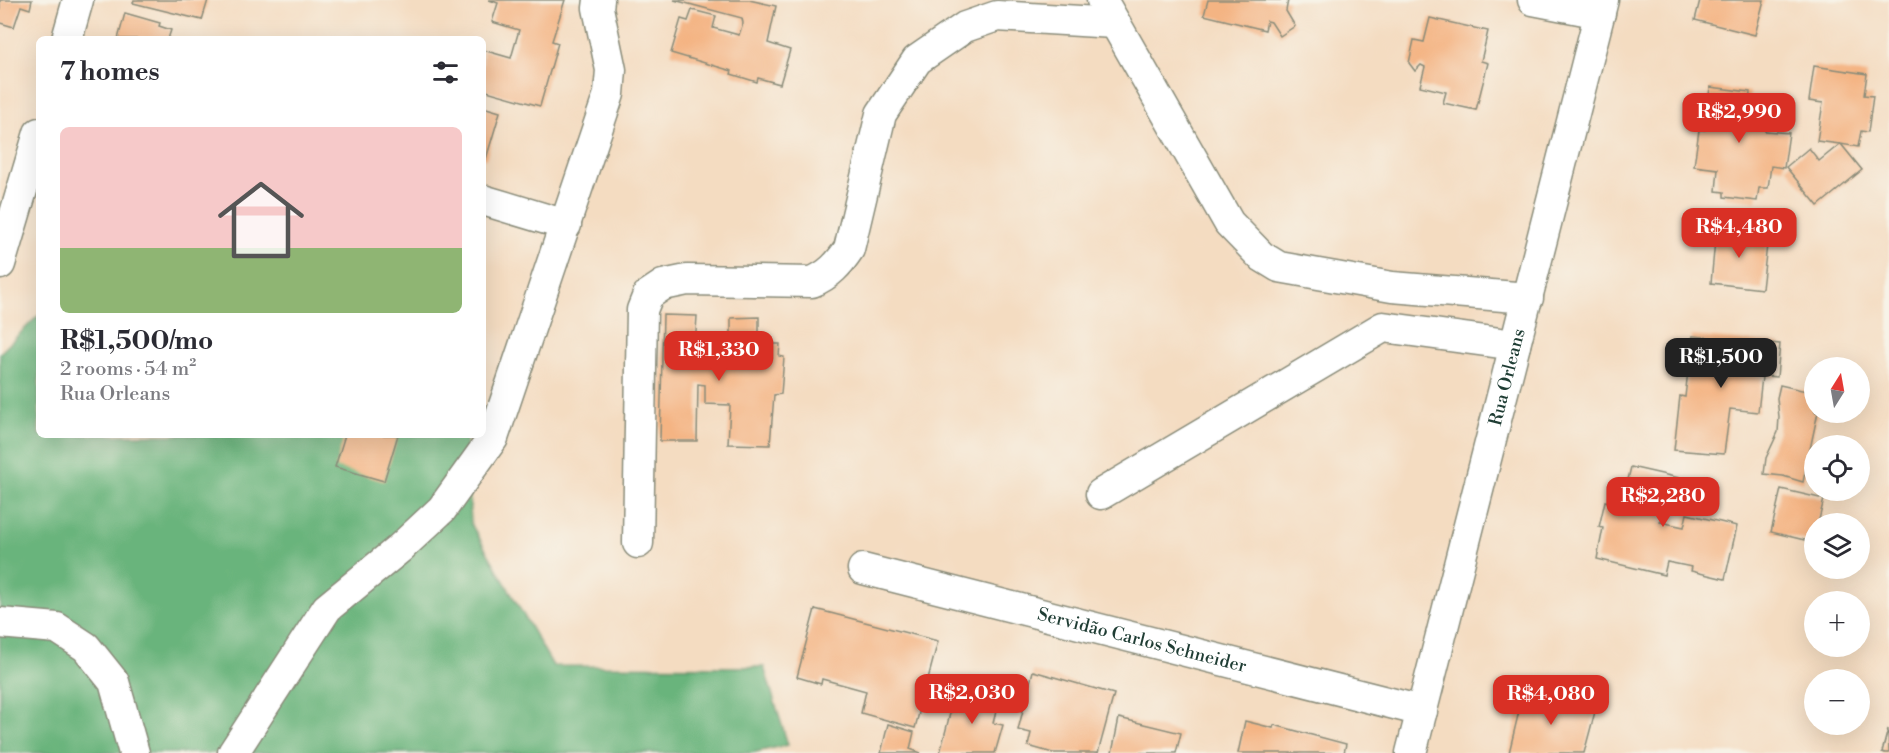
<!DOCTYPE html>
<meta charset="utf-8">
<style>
:root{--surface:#fff;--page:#f7f7f7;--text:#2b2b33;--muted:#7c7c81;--line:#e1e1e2;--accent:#d93025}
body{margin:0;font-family:"Libre Bodoni",serif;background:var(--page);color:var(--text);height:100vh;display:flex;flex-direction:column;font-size:22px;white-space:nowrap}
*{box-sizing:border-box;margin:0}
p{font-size:20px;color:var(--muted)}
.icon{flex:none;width:33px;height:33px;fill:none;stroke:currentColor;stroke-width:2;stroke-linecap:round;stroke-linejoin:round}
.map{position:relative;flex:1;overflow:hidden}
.details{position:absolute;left:36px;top:36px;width:450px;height:402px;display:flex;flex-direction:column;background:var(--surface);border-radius:9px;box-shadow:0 6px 24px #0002}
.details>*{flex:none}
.needle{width:39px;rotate:11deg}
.fabs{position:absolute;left:1804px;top:357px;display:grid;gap:12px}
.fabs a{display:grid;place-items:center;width:66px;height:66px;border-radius:50%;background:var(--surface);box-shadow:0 6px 24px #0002;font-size:30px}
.price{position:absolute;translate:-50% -51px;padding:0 14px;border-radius:12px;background:var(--accent);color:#fff;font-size:20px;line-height:39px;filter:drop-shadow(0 2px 3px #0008)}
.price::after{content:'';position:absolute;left:50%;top:36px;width:18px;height:14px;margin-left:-9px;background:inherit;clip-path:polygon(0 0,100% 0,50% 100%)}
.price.current{background:#222;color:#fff}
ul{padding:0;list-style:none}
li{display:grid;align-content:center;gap:12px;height:318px;padding:0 24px}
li+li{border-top:2px solid var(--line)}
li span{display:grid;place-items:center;height:186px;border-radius:9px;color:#555}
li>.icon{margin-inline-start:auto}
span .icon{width:108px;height:108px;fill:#fffc;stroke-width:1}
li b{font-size:26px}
h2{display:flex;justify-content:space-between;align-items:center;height:72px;padding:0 24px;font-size:26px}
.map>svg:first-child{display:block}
.forest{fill:#69b47c;stroke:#447858;stroke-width:1.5}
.building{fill:#f4b483}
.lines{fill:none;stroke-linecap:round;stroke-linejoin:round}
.minor-casing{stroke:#8a8c7a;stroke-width:33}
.minor{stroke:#fff;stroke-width:30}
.labels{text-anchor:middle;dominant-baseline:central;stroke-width:5;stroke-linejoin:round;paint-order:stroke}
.street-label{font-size:18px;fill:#1f3d34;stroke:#f7f3e8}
</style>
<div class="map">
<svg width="1889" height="753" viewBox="0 0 1889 753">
<rect width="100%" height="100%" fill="#f7f3e8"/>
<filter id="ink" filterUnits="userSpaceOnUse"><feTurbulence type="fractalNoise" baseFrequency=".0167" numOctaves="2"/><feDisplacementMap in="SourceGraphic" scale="12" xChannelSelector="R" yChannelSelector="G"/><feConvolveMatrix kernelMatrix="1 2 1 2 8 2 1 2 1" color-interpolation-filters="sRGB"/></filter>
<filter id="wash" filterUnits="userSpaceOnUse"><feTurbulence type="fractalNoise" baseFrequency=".008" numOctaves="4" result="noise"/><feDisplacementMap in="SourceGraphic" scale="24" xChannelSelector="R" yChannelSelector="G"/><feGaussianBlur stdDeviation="1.35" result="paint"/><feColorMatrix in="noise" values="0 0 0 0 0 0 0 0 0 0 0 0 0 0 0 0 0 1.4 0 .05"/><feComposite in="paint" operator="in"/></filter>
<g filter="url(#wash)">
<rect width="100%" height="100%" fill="#f4dcc1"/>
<polygon class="forest" points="39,315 39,435 466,435 471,524 553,666 764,667 788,745 751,753 0,753 0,353"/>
<g id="blocks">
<g class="building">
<polygon points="0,0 32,0 30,9 21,6 14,27 0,23"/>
<polygon points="134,0 208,0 202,20 133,3"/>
<polygon points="489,0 565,0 552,41 558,43 540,106 483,90 483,50 511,58 519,30 492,22 498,3"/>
<polygon points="674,0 749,0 776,6 768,43 790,50 780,84 758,78 757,82 731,74 732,71 671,53 681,19 688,21 692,10 716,16 713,28 739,35 743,23 742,18"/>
<polygon points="1208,0 1288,0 1286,11 1295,26 1280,36 1271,22 1267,21 1265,30 1204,15"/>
<polygon points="1700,0 1764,0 1755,35 1695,20"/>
<polygon points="125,13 160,23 159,26 171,30 168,39 118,39"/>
<polygon points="1430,18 1488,31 1481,61 1488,63 1476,110 1443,103 1446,92 1420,86 1425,67 1421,65 1415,71 1409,63 1414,40 1424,42"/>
<polygon points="1814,66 1867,74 1864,95 1873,96 1868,132 1861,131 1858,147 1841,144 1862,170 1818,206 1786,167 1809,148 1819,161 1840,144 1817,141 1823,103 1809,101"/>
<polygon points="1710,87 1750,92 1749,104 1768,106 1765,131 1789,133 1784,168 1771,166 1768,188 1759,188 1757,201 1724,197 1724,192 1716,191 1718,169 1694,166 1699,130 1705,130"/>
<polygon points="483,107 500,112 486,159 483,158"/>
<polygon points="1716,230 1768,236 1762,289 1711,283"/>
<polygon points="663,315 697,316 694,361 708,361 707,356 731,355 731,318 759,317 759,344 780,344 779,356 784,357 781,394 774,395 770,445 728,444 730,405 705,404 705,385 698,384 697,441 660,441"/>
<polygon points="1692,336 1780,344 1777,377 1725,372 1762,377 1758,412 1730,409 1724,454 1674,450 1680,396 1685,397"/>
<polygon points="1780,385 1815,393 1815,412 1818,412 1803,482 1783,476 1764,474 1766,458 1778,432 1779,417 1777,398"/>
<polygon points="345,435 398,435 384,481 335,467"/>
<polygon points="1631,467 1706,484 1700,511 1665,502 1660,522 1684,527 1687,514 1737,526 1725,579 1691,571 1692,567 1667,562 1664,575 1597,559 1603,528 1599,527 1605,501 1622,505"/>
<polygon points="1781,489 1824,499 1818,524 1815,524 1813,542 1771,532"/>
<polygon points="815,609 938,641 915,728 861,713 866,691 822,679 821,684 797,677"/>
<polygon points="1033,671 1114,694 1098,753 1053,753 1028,746 1031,733 1018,730"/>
<polygon points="956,690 999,700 993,723 1003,725 995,753 940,753"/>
<polygon points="1524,690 1596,708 1584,753 1509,753"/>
<polygon points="1119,718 1181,733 1176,753 1112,753"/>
<polygon points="1245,721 1273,728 1274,725 1346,744 1344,753 1238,753"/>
<polygon points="888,724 914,732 910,749 921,753 881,753"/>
<polygon points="1888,729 1889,753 1885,753 1882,752"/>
</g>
</g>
</g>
<g filter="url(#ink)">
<use href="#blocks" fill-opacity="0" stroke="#8a8c7a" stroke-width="1.5"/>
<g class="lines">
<g class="minor-casing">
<g id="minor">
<polyline points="1102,0 1229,223 1261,256 1279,267 1392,287 1528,298"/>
<polyline points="1533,0 1600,13"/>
<polyline points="67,39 78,0"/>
<polyline points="483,200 566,225"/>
<polyline points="0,264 39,133"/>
<polyline points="1101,494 1383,327 1515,345"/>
<path d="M638,543L642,310L648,295L663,285L687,280L812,282C829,275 839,264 849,249L881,114L917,60L965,27L997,16L1114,23"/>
<path id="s1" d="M863,569L1422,711"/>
<polyline points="0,623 57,628 86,647 114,682 134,753"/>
<polyline points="233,753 327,608 399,549 442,509 493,438 609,94 611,70 598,8 599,0"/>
<path id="s2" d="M1411,753L1603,0"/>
</g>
</g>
<use href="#minor" class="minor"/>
</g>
</g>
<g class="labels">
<g class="street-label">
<text stroke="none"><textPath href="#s2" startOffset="388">Rua Orleans</textPath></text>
<text stroke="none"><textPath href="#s1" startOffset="288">Servidão Carlos Schneider</textPath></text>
</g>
</g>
</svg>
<div class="fabs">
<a><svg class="needle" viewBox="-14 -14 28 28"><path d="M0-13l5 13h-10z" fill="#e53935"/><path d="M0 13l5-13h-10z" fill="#7c7c81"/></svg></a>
<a><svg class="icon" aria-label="locate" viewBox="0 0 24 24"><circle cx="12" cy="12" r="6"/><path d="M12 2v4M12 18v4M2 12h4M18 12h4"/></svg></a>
<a><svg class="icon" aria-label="layers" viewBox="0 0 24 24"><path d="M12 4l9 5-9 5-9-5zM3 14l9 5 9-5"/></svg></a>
<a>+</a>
<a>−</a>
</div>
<b class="price" style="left:1739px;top:144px">R$2,990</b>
<b class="price" style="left:1739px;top:259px">R$4,480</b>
<b class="price" style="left:719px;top:382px">R$1,330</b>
<b class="price current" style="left:1721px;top:389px">R$1,500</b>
<b class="price" style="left:1663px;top:528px">R$2,280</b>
<b class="price" style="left:972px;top:725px">R$2,030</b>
<b class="price" style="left:1551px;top:726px">R$4,080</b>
<section class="details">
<h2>7 homes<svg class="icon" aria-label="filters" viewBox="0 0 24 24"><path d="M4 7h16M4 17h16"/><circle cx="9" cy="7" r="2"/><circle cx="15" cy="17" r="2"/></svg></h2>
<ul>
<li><span style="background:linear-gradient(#f6c9c9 65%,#8fb573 0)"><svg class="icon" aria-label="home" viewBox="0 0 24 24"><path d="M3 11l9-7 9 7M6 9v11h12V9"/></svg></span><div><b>R$1,500/mo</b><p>2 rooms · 54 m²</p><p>Rua Orleans</p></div></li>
</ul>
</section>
</div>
